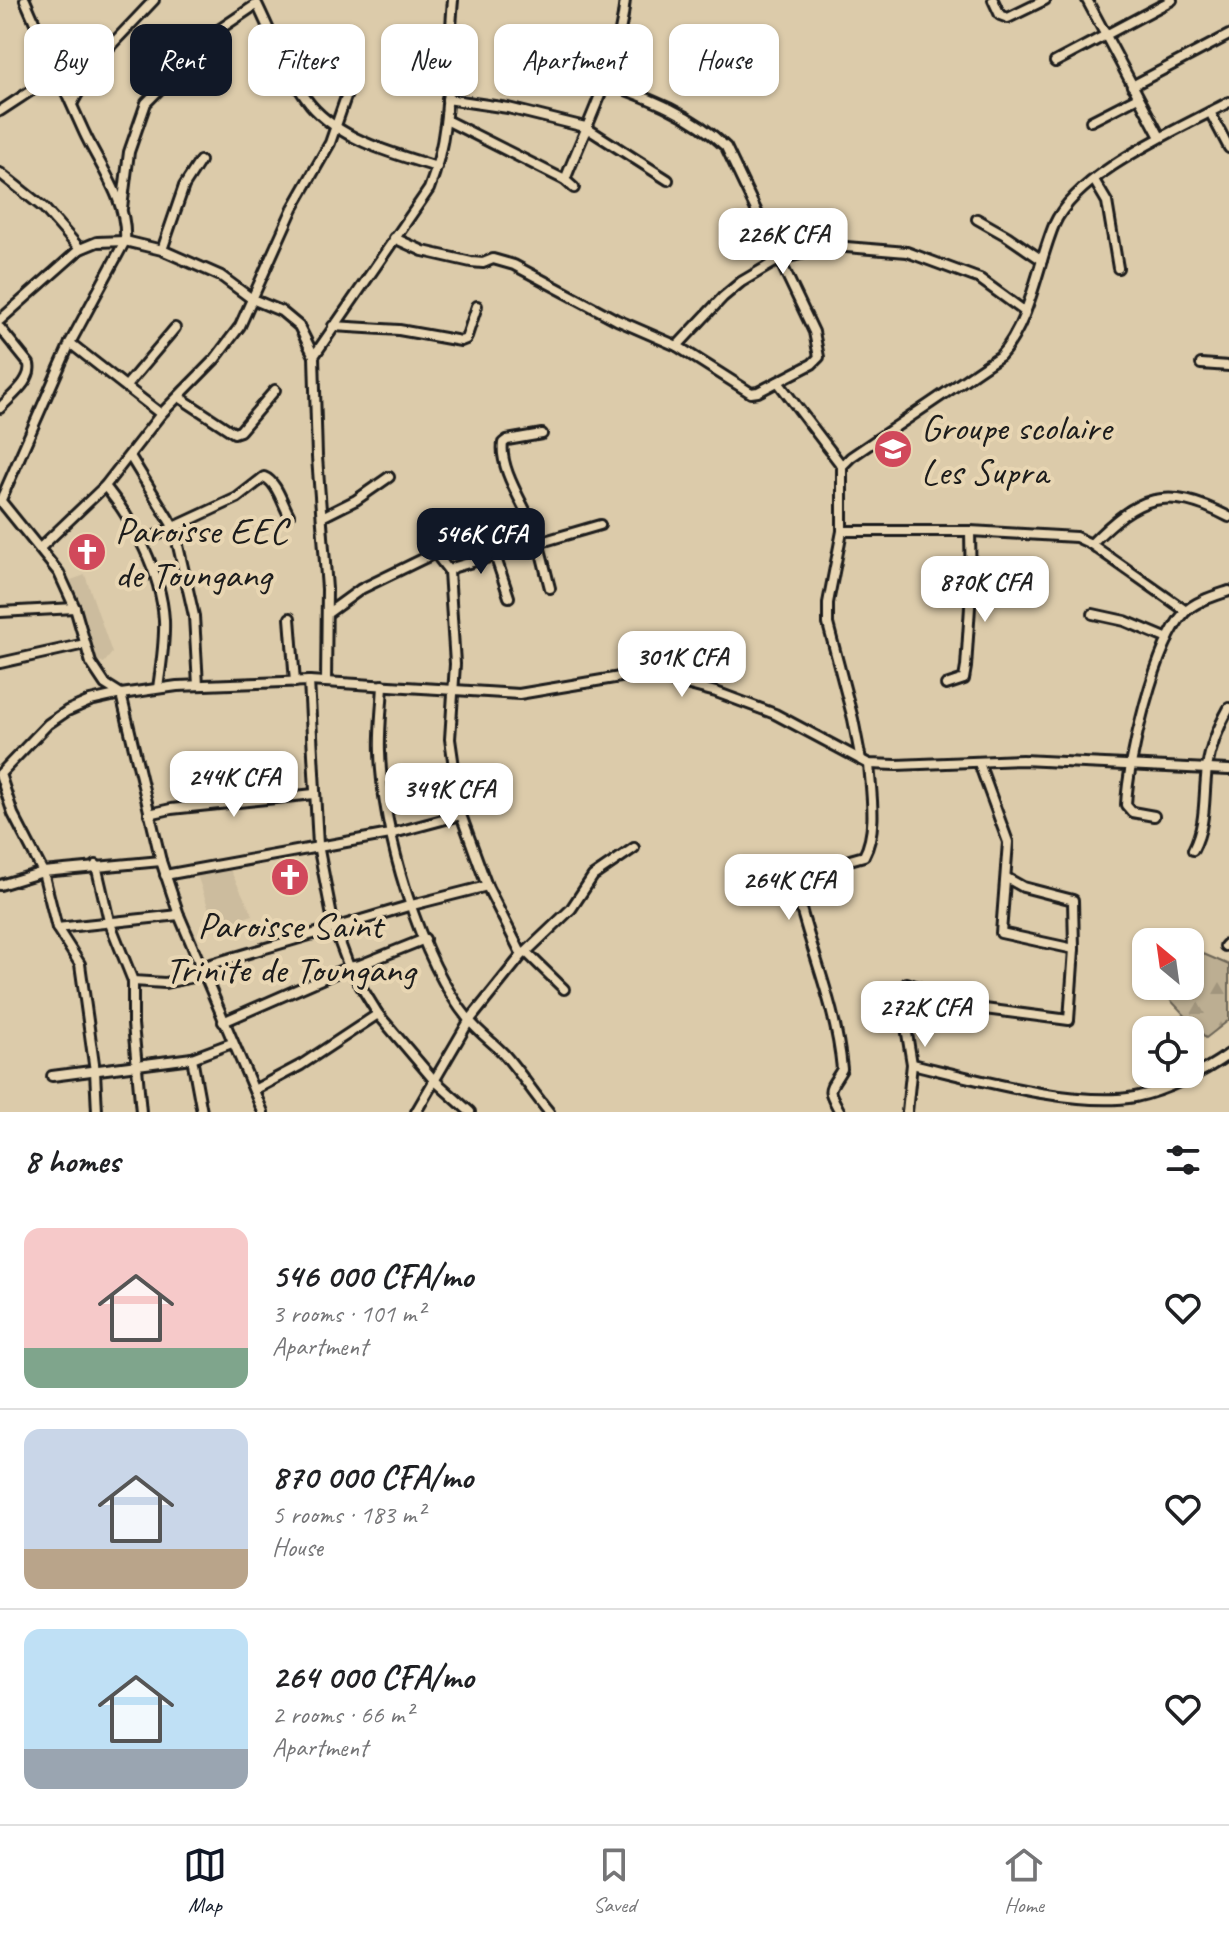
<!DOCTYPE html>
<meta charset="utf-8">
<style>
:root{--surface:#fff;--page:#f2f2f2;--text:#202124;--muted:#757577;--line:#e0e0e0;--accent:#111827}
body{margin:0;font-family:Caveat,sans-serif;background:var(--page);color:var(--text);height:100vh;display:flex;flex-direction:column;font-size:30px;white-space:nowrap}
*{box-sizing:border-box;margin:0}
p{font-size:26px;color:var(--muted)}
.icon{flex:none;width:44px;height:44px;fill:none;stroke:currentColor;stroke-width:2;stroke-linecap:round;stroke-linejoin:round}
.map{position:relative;height:1112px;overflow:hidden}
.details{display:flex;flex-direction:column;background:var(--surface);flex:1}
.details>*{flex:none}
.banner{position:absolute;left:24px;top:24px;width:800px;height:72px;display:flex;gap:16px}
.needle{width:52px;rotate:331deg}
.tools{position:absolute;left:1132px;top:928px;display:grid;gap:16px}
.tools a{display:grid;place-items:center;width:72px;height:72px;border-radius:16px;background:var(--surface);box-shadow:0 2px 6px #0004;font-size:40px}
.price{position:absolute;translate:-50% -68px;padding:0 18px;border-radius:16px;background:#fff;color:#222;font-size:26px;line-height:52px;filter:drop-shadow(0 2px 4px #0008)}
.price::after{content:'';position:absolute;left:50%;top:48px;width:24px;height:18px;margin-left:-12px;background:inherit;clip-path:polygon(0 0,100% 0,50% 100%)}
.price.on{background:var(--accent);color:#fff}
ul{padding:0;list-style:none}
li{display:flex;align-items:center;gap:24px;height:200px;padding:0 24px}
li+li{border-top:2px solid var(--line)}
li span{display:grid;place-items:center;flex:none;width:224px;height:160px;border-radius:16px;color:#555}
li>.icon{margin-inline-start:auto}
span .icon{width:96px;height:96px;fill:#fffc;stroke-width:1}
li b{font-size:34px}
h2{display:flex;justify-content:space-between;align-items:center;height:96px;padding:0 24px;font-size:34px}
.pill{padding:0 28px;border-radius:16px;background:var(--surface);box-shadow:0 2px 6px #0004;font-size:28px;line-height:72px}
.pill.on{background:var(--accent);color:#fff}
.tab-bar{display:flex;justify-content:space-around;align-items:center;height:112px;border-top:2px solid var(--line);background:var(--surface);font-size:22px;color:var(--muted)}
.tab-bar a{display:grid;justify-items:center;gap:4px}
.tab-bar .on{color:var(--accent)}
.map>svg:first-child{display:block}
.built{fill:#ccbc9e}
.forest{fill:url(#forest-firs);stroke:#6c6557;stroke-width:2}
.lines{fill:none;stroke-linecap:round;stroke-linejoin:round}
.minor-casing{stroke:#1c1c1c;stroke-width:14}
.minor{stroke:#e8d6b3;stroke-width:8}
.labels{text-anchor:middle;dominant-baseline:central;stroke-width:8;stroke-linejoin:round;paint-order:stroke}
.poi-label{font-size:38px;fill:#1c1c1c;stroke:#e8d6b3;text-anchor:start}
</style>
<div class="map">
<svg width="1229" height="1112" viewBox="0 0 1229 1112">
<defs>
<pattern id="forest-firs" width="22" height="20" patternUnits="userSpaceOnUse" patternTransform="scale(2)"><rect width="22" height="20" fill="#bcae92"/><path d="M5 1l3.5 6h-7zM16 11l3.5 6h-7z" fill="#a1957d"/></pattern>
</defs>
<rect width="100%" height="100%" fill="#dccbaa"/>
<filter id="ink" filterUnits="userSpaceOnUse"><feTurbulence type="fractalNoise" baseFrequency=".0125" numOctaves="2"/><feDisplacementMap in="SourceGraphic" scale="16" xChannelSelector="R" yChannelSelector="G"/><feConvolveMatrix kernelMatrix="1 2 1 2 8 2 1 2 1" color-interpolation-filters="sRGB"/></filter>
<g filter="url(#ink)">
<g class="built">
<polygon points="85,575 112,653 104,663 95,659 71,580"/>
<polygon points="228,866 253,915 215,927 196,872"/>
</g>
<polygon class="forest" points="1192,949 1229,965 1229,1020 1206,1038 1164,993 1166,986 1190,986 1190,951"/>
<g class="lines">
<g class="minor-casing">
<g id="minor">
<polyline points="993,0 1000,15 1008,18 1045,0"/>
<polyline points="1087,0 1160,137"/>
<polyline points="1055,62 1172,0"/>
<polyline points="1132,86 1229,35"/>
<polyline points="447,99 508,108 585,127 668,180"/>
<polyline points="72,104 96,61 154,0"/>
<polyline points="0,111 58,73"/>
<polyline points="1210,112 1229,148"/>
<polyline points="446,120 565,180 574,188"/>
<polyline points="1091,121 1138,97"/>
<polyline points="0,173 44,208 80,249"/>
<path d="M565,180C588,121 619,64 625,0"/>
<polyline points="1094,180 1107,202 1118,268"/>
<path d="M122,208L129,152L146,103L217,31L257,4C273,37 287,75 310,104C340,140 394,154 437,167"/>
<polyline points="977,219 1007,236 1042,260"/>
<path d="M394,238L423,251L471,262L483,263L493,259L514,265L617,320L677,346L751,393L758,392L812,364L819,357L814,332L726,147C693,115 649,98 606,83"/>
<polyline points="162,250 184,186 200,161"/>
<polyline points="0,320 80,249 97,242 125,241 162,250 221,276 252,299 281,311 299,326 314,356"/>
<polyline points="333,326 399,330 461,341 466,339 477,306"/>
<path d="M0,328L29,364C33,380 11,396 0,408"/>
<polyline points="70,343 161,414"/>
<polyline points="677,346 723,297 741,282 780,259 834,246 907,252 980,279 1024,311"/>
<polyline points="1201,364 1229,366"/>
<polyline points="778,382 842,466"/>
<polyline points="126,386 175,328"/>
<polyline points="179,397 234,433 240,431 275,390"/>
<path d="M542,434L507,440L503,443C499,470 526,507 535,532C541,550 545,569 550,588"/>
<polyline points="130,456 174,528 194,616 198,685"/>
<path d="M105,486C134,522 161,572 164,620C165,643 161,666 158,688"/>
<polyline points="0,500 59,573 75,608 91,663 105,684 121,694 161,861 179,915 263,1112"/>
<path d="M0,502L70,343L125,241C128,201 100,167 84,132C64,88 44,44 25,0"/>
<polyline points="322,517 356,500 389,477"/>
<polyline points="842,531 970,531 1076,537 1091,544 1186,611"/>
<path d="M142,542L237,498L264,477C277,482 282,503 289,515"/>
<path d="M1091,544C1138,496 1166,484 1229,517"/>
<polyline points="40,548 105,486 161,414 215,359 240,326 293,208 330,143 349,88"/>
<polyline points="495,555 509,597"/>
<polyline points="0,612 75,608"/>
<polyline points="328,613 361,589 431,555 436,554 449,571"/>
<polyline points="1093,614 1125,621 1168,639"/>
<polyline points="290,618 295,682"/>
<polyline points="0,663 85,644"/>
<polyline points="309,681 318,845 334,927 349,967 378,1014 433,1079 470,1112"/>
<path d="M326,682L327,589L317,457L314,356L429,189C453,129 447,63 453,0"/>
<path d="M383,685C382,707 379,730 380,752C382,831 419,959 469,1020C479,1033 493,1042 504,1054C520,1072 533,1093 549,1112"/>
<polyline points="946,685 964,679 966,667 971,592 970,531"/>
<path d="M861,760L853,719L828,624V603L842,531V466L851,457L1000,356C1030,323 1037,266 1054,225C1077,172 1180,129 1229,102"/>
<polyline points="979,763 1008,842 1001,933 1074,949"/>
<polyline points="149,814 171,809 314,794"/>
<path d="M1154,816L1132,812L1126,805C1128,760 1155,644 1185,612C1196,601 1214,596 1229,591"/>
<path d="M1193,850C1207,823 1203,797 1207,768C1210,748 1219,726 1229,708"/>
<polyline points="96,865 109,921 133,981 165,983 204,975"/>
<polyline points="165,875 390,834 461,815"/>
<polyline points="0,885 43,872 161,861"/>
<polyline points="57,928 179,915"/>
<polyline points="1225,946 1229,942"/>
<polyline points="526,952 571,909 593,876 634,848"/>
<polyline points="201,967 412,905 487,886"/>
<polyline points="133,981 133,1024 141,1112"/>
<polyline points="564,989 526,952 522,955 487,886 461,815 450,739 455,664 449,571 455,567 600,525"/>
<polyline points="223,1022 349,967 360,965 425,939"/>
<polyline points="192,1058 202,1112"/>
<path d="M912,1064C971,1078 1076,1108 1135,1097C1165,1091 1204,1072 1229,1054"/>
<polyline points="52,1076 192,1058 232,1043"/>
<polyline points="254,1090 301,1065 378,1014"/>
<polyline points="97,1112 95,1071 80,964 57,928 43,872 13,814 0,774 48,724 67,711 90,701 121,694 177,686 309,681 519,694 626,676 678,682 716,692 775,714 869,764 896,765 1022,760 1229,770"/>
<polyline points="416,1112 469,1021 522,955"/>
<path d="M840,1112C826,1086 828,1093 842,1069C836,1003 808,945 794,881L807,872L864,856C878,830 871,793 869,764"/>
<polyline points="907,1112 912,1064 905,1021 907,983 977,1008 1069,1020 1074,949 1073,900 1023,887 1007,878"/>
</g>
</g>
<use href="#minor" class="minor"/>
</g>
</g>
<defs>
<g id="school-disc" transform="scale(2)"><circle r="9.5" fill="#d1495b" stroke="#e8d6b3"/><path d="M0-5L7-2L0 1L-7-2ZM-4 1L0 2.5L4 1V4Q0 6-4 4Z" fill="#fff"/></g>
<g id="church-disc" transform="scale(2)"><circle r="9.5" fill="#d1495b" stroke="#e8d6b3"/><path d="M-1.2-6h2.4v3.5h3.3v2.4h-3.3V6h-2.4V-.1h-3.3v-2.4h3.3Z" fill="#fff"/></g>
</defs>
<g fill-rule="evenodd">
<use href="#school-disc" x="893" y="449"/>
<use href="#church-disc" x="87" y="552"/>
<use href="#church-disc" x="290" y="877"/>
</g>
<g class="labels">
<g class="poi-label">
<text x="921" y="427">Groupe scolaire<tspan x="921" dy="44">Les Supra</tspan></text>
<text x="115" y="530">Paroisse EEC<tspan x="115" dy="44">de Toungang</tspan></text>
<text x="290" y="925" text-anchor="middle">Paroisse Saint<tspan x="290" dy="44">Trinite de Toungang</tspan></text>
</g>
</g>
</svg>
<div class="tools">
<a><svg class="needle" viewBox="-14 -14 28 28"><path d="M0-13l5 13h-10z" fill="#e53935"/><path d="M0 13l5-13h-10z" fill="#757577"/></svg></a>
<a><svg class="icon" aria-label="locate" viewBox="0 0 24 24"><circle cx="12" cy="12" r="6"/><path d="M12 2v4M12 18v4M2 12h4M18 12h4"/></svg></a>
</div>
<b class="price" style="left:783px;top:276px">226K CFA</b>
<b class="price on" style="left:481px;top:576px">546K CFA</b>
<b class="price" style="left:985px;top:624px">870K CFA</b>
<b class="price" style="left:682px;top:699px">301K CFA</b>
<b class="price" style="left:234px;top:819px">244K CFA</b>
<b class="price" style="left:449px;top:831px">349K CFA</b>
<b class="price" style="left:789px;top:922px">264K CFA</b>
<b class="price" style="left:925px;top:1049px">272K CFA</b>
<div class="banner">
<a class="pill">Buy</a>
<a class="pill on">Rent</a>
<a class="pill">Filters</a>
<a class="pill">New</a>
<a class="pill">Apartment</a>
<a class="pill">House</a>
</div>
</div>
<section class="details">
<h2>8 homes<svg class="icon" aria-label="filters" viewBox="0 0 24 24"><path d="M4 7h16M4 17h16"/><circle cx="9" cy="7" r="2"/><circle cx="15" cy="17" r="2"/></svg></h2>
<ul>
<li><span style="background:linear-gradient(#f6c9c9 75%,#7fa58c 0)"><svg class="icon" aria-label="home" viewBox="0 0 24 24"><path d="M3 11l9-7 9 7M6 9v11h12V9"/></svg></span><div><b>546 000 CFA/mo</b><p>3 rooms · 101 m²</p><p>Apartment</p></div><svg class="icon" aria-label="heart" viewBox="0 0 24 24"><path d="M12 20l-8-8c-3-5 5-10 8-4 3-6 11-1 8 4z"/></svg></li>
<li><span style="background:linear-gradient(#c9d6e8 75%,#b9a48a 0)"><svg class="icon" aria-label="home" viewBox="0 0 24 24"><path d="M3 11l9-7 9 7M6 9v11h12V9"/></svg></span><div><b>870 000 CFA/mo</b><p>5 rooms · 183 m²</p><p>House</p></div><svg class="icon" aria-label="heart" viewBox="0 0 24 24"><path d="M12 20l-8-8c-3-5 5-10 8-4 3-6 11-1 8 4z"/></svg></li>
<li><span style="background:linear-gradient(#bfe0f5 75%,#9aa5b1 0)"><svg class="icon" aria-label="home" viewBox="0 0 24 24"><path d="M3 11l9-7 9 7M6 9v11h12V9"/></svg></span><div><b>264 000 CFA/mo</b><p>2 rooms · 66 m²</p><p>Apartment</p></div><svg class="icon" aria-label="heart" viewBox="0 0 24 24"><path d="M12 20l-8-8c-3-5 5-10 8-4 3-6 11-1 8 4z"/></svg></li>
</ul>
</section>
<nav class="tab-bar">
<a class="on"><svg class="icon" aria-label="map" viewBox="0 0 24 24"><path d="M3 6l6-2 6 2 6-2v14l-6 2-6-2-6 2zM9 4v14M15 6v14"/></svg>Map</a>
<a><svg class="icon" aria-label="saved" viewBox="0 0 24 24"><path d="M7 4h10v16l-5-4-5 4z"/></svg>Saved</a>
<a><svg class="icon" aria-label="home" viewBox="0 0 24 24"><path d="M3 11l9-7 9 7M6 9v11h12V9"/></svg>Home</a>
</nav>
